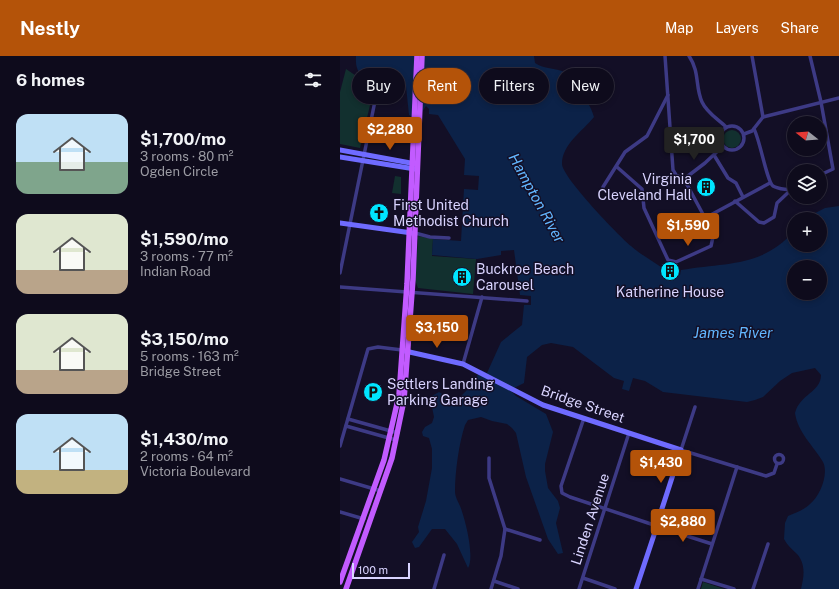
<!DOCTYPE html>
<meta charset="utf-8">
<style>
:root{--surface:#0e0b1c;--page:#171425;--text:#f1f3f6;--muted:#9b9ba3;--line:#2e2b3b;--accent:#b45309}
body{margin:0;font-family:"Public Sans",sans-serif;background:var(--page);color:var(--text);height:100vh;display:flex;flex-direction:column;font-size:15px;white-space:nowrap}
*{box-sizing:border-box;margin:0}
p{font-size:13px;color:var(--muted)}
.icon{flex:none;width:22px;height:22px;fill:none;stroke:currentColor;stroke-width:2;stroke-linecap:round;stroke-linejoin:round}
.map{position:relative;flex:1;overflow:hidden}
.drawer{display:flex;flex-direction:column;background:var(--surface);width:340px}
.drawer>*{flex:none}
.banner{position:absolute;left:12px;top:12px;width:380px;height:36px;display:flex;gap:8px}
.needle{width:26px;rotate:287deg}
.buttons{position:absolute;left:447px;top:60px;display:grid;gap:8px}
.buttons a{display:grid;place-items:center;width:40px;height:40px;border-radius:50%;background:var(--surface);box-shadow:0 2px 6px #0003,0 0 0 1px var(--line);font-size:20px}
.scale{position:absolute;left:12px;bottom:10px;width:58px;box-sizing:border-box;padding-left:4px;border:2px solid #d9d4ff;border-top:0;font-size:11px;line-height:14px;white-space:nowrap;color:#d9d4ff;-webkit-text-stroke:3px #130f26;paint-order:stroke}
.price{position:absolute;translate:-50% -34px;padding:0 9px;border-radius:4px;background:var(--accent);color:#fff;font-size:13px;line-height:26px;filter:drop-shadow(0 1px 2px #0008)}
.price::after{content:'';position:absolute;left:50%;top:24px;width:12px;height:9px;margin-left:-6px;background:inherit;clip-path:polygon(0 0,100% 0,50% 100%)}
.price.selected{background:#222;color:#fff}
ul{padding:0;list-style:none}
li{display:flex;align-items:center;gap:12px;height:100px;padding:0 16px}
li span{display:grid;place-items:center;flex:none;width:112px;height:80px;border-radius:12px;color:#555}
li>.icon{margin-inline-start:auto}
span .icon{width:48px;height:48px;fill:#fffc;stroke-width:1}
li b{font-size:17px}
h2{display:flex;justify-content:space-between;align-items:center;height:48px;padding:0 16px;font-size:17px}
.tag{padding:0 14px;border-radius:18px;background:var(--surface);box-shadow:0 2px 6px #0003,0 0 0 1px var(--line);font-size:14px;line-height:36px}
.tag.selected{background:var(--accent);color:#fff}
header{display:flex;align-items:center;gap:24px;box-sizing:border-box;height:56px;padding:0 20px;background:var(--accent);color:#fff}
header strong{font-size:19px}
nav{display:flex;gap:22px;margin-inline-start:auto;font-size:14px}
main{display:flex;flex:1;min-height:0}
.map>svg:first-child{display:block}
.green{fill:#12302f}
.water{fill:#0c2248;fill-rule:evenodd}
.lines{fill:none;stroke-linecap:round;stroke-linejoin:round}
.street{stroke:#3d3a85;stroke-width:3.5}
.secondary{stroke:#6f6bff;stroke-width:5}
.primary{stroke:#c25bff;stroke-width:5.5}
.labels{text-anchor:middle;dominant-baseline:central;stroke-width:3;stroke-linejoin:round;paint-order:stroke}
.poi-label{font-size:14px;fill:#d9d4ff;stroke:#130f26;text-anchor:start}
.street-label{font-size:14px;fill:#d9d4ff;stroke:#130f26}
.water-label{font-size:15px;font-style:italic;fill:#62b6ff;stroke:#130f26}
</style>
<header>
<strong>Nestly</strong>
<nav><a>Map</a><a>Layers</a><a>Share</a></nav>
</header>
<main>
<section class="drawer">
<h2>6 homes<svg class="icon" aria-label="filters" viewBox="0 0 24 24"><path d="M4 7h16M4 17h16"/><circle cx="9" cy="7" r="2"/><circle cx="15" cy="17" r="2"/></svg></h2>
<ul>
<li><span style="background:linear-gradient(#bfe0f5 60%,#7fa58c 0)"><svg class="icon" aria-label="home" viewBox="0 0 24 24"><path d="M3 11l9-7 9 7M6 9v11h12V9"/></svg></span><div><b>$1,700/mo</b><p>3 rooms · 80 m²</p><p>Ogden Circle</p></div></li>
<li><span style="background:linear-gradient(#dfe7d0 70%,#b9a48a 0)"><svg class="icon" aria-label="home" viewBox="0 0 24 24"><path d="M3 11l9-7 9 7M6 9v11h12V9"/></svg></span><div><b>$1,590/mo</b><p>3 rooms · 77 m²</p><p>Indian Road</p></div></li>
<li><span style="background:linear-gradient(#dfe7d0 70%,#b9a48a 0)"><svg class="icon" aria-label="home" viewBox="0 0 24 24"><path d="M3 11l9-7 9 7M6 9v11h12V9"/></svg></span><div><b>$3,150/mo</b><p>5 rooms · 163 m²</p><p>Bridge Street</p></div></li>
<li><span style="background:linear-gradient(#bfe0f5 70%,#c2b280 0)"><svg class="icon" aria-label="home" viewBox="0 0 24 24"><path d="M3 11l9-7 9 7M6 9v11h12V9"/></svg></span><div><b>$1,430/mo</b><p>2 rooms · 64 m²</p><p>Victoria Boulevard</p></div></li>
</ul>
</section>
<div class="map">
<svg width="499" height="533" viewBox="0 0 499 533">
<rect width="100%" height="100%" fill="#130f26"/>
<g class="green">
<polygon points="6,13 34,32 20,92 0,88 0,36"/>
<circle cx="392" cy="83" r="9"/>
<polygon points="55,120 61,121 61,138 52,137"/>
<polygon points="78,180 93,183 92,200 136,203 133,238 78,232 75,224 78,184 77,183"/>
<polygon points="363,526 384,533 361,533"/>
</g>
<path class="water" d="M16,0H194L195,7C204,13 215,12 225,16C234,21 252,51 254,61C243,75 222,88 222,108C222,121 279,180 291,190C300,198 311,204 321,211L322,221L340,219L341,214C385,206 422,212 454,175V189H480V163H464L485,152L499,150V533H461C464,521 466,508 457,498C452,493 447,489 444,483L445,467L448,460C455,457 464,454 470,448C480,440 489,418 483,406C473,389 458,377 455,357C460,338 481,336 481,319L475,312L452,317L440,325L423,341L415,344L407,346L323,336L305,325L293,322L289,335L282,333L284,325L274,322L233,291L211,287L202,289L187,301L184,327L170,334L176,340L206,358L213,376L205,408V415L208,432L218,445L220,452L216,467L223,497L218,498L208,483L186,421L176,377L172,372L167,368L152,365L141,361L128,364L125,369C119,387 115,416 115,435C115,441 118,445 120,450C125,462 135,501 128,512L117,488L105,473H92L79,491L75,492L72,486L79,476L78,471L86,445L92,412V393L89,382L83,380L82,376L85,371L92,367L94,361L90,341L99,336L111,343H118L130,331L141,314L147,317L161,286L182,269L184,249H191V240L180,239L174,194L161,195V199L137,203L92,199L93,183L121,185L124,133L138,134L139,120L124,119L125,103L98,59L89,58V53L86,50L82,56L72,61L69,59L66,30L58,18L35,27C21,18 15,18 16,0ZM454,211H480V237H454Z"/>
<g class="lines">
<g class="street">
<path d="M349,0C360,16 355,31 362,46C367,57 378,63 386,71"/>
<polyline points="470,0 481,46 493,113 480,119"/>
<polyline points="423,61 499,42"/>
<circle cx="392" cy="82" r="12"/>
<path d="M414,73C420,84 427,126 433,130C438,133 444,133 449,134"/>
<polyline points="404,78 412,75 423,61 412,0"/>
<polyline points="374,99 388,122 396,127 403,141"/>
<polyline points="277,111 302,133 304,152 328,204 336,206 371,190 373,181 365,162 344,123 336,119 333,114 325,0"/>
<polyline points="344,123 365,107 383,90"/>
<polyline points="263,131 285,96 307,80 328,39"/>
<polyline points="395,145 419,166 424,167 434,161 437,147 454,131"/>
<polyline points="365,162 430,127"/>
<polyline points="75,177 90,181 109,182"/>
<polyline points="0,217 35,45"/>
<polyline points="0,231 187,245"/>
<polyline points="123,308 142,241"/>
<polyline points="355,351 341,394 426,420 434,417 437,408"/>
<polyline points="244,362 221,430 222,437 230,441 314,469"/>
<polyline points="8,363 58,377"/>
<polyline points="6,370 56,384"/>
<polyline points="0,390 28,293 38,291 62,294"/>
<circle cx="439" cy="403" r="4.5"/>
<polyline points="149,402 149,422 165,473 161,500 151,533"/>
<polyline points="0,423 41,435"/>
<polyline points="0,456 24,463"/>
<polyline points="319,471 372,488"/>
<polyline points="165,473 200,484"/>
<polyline points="243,522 275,533"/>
<polyline points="361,523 394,533"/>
<polyline points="154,525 178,533"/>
<polyline points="94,533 104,499"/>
<polyline points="239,533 289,377"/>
<polyline points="358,533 397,411"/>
<polyline points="413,533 428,488"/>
</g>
<g class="secondary">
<polyline points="0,94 76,108"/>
<polyline points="0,101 75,113"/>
<polyline points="0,167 72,177"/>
<polyline points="65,295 123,308 203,349 341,394 317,468 314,469 316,473 319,471 317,468"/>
<polyline points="296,533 316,473"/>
</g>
<g class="primary">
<polyline points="0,526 44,404 59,339 67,228 77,0"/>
<polyline points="6,533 52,402 64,344 73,223 82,0"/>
</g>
</g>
<defs>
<g id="building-disc" transform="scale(1)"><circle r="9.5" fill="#00e5ff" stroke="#130f26"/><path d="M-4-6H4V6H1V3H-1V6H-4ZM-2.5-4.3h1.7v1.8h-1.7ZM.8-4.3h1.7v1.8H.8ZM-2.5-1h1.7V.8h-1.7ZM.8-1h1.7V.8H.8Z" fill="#111"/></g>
<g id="church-disc" transform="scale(1)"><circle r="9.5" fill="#00e5ff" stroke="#130f26"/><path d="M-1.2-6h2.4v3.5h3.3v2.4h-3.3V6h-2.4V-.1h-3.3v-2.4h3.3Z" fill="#111"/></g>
<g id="parking-disc" transform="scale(1)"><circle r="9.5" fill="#00e5ff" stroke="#130f26"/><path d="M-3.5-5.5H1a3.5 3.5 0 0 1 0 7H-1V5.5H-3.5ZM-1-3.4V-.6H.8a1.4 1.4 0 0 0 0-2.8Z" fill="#111"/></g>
</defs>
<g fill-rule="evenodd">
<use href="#building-disc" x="366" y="131"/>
<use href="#church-disc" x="39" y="157"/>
<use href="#building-disc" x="330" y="215"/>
<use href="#building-disc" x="122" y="221"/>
<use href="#parking-disc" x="33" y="336"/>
</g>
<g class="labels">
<g class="poi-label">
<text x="352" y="123" text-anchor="end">Virginia<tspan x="352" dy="16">Cleveland Hall</tspan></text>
<text x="53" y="149">First United<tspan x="53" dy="16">Methodist Church</tspan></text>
<text x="136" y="213">Buckroe Beach<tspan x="136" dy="16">Carousel</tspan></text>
<text x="330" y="236" text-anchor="middle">Katherine House</text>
<text x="47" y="328">Settlers Landing<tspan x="47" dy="16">Parking Garage</tspan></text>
</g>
<g class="street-label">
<text transform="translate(243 348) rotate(19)">Bridge Street</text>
<text transform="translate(250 463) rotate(-72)">Linden Avenue</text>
</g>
<g class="water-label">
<text transform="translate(197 142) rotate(61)">Hampton River</text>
<text x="393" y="276">James River</text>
</g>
</g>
</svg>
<div class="buttons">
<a><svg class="needle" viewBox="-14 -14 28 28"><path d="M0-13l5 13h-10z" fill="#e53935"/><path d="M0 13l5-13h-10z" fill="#9b9ba3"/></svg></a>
<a><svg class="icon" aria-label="layers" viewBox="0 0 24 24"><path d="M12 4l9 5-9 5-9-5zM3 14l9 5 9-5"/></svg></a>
<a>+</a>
<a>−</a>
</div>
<div class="scale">100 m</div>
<b class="price" style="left:50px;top:95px">$2,280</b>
<b class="price selected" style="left:354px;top:105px">$1,700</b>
<b class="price" style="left:348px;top:191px">$1,590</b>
<b class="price" style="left:97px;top:293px">$3,150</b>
<b class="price" style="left:321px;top:428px">$1,430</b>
<b class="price" style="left:343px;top:487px">$2,880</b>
<div class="banner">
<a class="tag">Buy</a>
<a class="tag selected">Rent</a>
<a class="tag">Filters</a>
<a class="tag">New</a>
</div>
</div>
</main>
